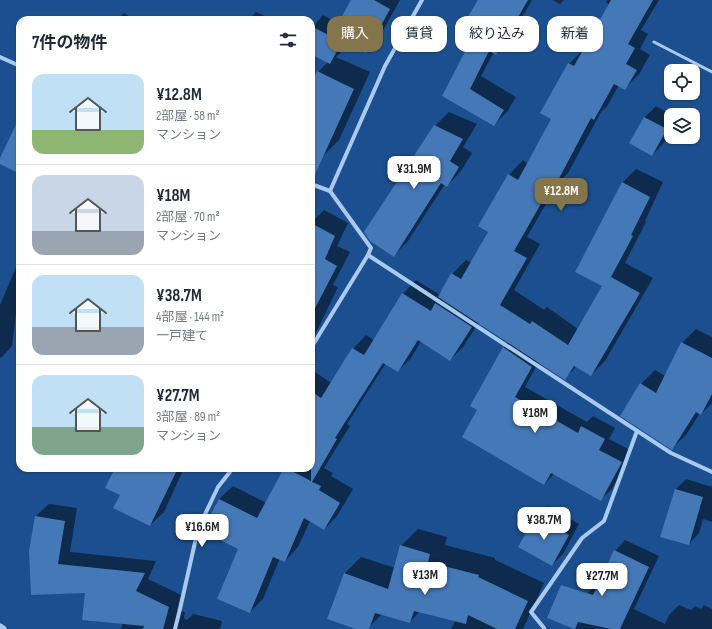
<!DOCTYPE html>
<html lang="ja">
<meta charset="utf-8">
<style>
:root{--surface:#fff;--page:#f6f6f7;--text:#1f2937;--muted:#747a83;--line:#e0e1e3;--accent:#84754c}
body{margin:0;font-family:"Sofia Sans Condensed","Noto Sans JP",sans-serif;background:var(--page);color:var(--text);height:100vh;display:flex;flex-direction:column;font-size:15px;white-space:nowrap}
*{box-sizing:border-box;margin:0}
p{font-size:13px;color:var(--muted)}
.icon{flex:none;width:22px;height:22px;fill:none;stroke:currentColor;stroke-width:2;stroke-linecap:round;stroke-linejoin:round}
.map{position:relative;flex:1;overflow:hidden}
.panel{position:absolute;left:16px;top:16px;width:299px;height:456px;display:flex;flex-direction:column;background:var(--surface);border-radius:12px;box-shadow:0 1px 3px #0004}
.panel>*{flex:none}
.banner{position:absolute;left:327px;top:16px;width:325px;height:36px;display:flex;gap:8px}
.buttons{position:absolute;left:664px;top:64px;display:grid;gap:8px}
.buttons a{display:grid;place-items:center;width:36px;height:36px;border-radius:8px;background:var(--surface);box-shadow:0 1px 3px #0004;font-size:20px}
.price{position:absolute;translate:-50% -34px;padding:0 9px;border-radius:8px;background:#fff;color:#222;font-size:13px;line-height:26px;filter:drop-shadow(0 1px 2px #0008)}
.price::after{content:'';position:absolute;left:50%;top:24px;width:12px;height:9px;margin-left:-6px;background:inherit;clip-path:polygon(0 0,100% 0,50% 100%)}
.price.selected{background:var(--accent);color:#fff}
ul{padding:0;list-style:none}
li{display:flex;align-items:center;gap:12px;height:100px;padding:0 16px}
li+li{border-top:1px solid var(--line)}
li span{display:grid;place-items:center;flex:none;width:112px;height:80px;border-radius:12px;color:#555}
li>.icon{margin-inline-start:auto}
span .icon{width:48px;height:48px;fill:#fffc;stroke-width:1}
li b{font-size:17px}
h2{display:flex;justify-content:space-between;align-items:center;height:48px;padding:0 16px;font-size:17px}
.chip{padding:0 14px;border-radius:12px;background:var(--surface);box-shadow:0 1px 3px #0004;font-size:14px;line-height:36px}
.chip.selected{background:var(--accent);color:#fff}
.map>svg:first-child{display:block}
.shadow{fill:#0007}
.building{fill:#4478b7}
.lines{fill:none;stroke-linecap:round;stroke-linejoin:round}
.service{stroke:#a9c9ee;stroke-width:3}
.minor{stroke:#a9c9ee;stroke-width:4}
.tertiary{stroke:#a9c9ee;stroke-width:7}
</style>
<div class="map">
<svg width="712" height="629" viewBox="0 0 712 629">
<rect width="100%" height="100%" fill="#1b4f8f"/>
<g class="shadow">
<polygon points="352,0 400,0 377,41 366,52 347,41 341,52 336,57 370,72 339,140 322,157 311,151 311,87 318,72 328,62 311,53 311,29 323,15 339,24"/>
<polygon points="479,0 532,0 508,41 496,54 494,52 481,76 516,97 507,112 494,124 443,96 472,40"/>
<polygon points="553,0 564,0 560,4"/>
<polygon points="607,0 659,0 641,30 648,34 640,49 650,55 639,74 625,88 619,85 608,105 601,112 568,173 558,183 527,237 540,244 514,290 544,310 547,307 578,329 603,286 622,183 636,169 663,182 645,221 646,222 625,263 653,278 605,361 591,375 577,366 565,378 539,361 525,387 587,422 593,416 615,428 609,439 632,451 612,489 601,499 554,474 544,484 479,410 503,348 509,342 479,322 463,347 450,360 421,341 411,358 398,371 386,363 347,424 350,426 324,468 333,473 331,476 353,489 337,516 324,529 310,521 298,547 285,561 280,558 263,599 250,612 239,548 219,499 233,486 266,503 285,468 311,468 311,369 331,383 353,349 366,335 374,340 403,294 416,280 440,295 452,274 466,260 472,263 490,232 509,175 523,160 528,164 553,118 569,64 583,50 584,50 610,5 606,2"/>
<polygon points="256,12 271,19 270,20 248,20"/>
<polygon points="124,13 135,20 117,20"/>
<polygon points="656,106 672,115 671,115 671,129 663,144 652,155 630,143 645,117"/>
<polygon points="449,112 477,124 463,147 472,153 461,171 447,186 445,184 408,241 394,255 435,126"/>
<polygon points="324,210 348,223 337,246 350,252 333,285 338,287 311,343 311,223"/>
<polygon points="20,258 20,306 17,305 12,346 1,358 0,357 0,305"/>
<polygon points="696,329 712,337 712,403 701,414 700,413 686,435 672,448 641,384 655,370 665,376 682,343"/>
<polygon points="116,468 184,468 164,512 150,525 121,495"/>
<polygon points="686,479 712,487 712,522 703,519 699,533 689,544 676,489"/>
<polygon points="49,504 77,508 70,552 156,561 148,579 181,595 177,610 185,612 184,617 185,619 187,620 193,614 222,621 220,629 121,629 123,623 86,592 30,551 36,516"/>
<polygon points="547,506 579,524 563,554 552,565 519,547 536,517"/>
<polygon points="418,529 447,537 445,545 495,558 495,560 544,583 523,629 451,629 455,621 420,611 410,622 382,614 369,627 359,629 344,574 361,557 395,568 401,546"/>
<polygon points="625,540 659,556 634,609 665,624 669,615 679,605 691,610 695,606 701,609 704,605 712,609 712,629 574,629 587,594 598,583 599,583 615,551"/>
</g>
<g class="building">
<polygon points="351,0 374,0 390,9 366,53 332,34"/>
<polygon points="478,0 528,0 496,55 489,51 470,89 504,110 494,126 442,96 471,40 458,33"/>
<polygon points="611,0 653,0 628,44 635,48 626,64 637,70 625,90 614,84 594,120 591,118 554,188 551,186 514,251 527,258 500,305 530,324 532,321 568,345 602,286 575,272 622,182 650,197 631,235 633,236 611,277 640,293 591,376 574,366 565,380 438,297 451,273 461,279 488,232 478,226 508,174 518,180 551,119 540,113 568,63 574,66"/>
<polygon points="311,26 342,42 330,64 311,54"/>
<polygon points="317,71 354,89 312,181 311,181 311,84"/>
<polygon points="20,116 20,174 0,164 0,158"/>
<polygon points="644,117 667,129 652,156 629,143"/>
<polygon points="434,125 463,139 450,161 459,167 447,187 441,183 394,257 370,241 364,232"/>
<polygon points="311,223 335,236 325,259 337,266 311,316"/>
<polygon points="402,293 431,311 435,303 472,327 450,361 418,340 398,372 383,363 335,438 337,439 312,482 321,486 319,490 340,503 324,530 304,518 285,562 273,557 250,613 217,599 238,549 202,531 219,499 257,518 284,468 286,468 311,481 311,391 321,398 352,348 364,355"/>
<polygon points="681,342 712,358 712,394 701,415 696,412 672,450 620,416 640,383 656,393"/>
<polygon points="503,347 532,367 515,397 578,433 581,426 605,439 599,450 622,462 601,501 551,473 544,485 462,437 477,410 470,406"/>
<polygon points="115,468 178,468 150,526 113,508 120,495 105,488"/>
<polygon points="675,489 703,497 689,545 660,537"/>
<polygon points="35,516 65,521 58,564 145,573 136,591 169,607 163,629 143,629 144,626 82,620 85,593 31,595 29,551"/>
<polygon points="535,517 569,535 552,566 518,547"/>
<polygon points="400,545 430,554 428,562 479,575 478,577 528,601 515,629 497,629 468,615 466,624 414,611 410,623 375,613 369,629 356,629 327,619 344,573 388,589"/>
<polygon points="614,550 649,567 620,629 611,629 578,622 575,629 574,629 547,618 561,585 593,595"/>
</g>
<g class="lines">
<polyline class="service" points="654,42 712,72"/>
<g class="minor">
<polyline points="0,57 20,66"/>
<polyline points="311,184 330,191 371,248 368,255 311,348"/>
<polyline points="330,191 385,66 422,0"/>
<polyline points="368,255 671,453 712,472"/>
<polyline points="544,628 531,612 582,538 604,521 637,431"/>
<polyline points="175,629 180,609 198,529 218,487 233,468"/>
</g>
<polyline class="tertiary" points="0,627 3,629"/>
</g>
</svg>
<div class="buttons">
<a><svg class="icon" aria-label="locate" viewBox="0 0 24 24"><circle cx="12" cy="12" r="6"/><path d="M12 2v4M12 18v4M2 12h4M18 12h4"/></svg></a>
<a><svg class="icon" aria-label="layers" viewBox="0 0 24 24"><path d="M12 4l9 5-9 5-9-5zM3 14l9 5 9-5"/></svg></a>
</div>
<b class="price" style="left:414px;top:190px">¥31.9M</b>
<b class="price selected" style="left:561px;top:212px">¥12.8M</b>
<b class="price" style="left:535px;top:434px">¥18M</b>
<b class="price" style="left:544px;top:541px">¥38.7M</b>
<b class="price" style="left:202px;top:548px">¥16.6M</b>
<b class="price" style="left:425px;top:596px">¥13M</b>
<b class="price" style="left:602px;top:597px">¥27.7M</b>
<div class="banner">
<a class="chip selected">購入</a>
<a class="chip">賃貸</a>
<a class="chip">絞り込み</a>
<a class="chip">新着</a>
</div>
<section class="panel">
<h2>7件の物件<svg class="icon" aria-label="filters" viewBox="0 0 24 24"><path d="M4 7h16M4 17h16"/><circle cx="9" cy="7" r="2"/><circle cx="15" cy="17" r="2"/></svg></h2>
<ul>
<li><span style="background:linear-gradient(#bfe0f5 70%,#8fb573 0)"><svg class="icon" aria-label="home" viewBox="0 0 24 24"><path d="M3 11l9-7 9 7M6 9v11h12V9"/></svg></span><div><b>¥12.8M</b><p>2部屋 · 58 m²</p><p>マンション</p></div></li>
<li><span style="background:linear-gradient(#c9d6e8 70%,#9aa5b1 0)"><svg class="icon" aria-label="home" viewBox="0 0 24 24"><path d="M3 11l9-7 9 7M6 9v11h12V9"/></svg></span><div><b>¥18M</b><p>2部屋 · 70 m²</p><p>マンション</p></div></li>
<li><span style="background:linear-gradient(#bfe0f5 65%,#9aa5b1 0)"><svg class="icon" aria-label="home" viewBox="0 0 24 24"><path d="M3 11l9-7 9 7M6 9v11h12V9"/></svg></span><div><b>¥38.7M</b><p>4部屋 · 144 m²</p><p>一戸建て</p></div></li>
<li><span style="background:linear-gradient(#bfe0f5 65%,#7fa58c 0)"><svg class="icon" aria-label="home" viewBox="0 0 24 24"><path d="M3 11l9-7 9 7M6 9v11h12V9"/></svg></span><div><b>¥27.7M</b><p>3部屋 · 89 m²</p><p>マンション</p></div></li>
</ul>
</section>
</div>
